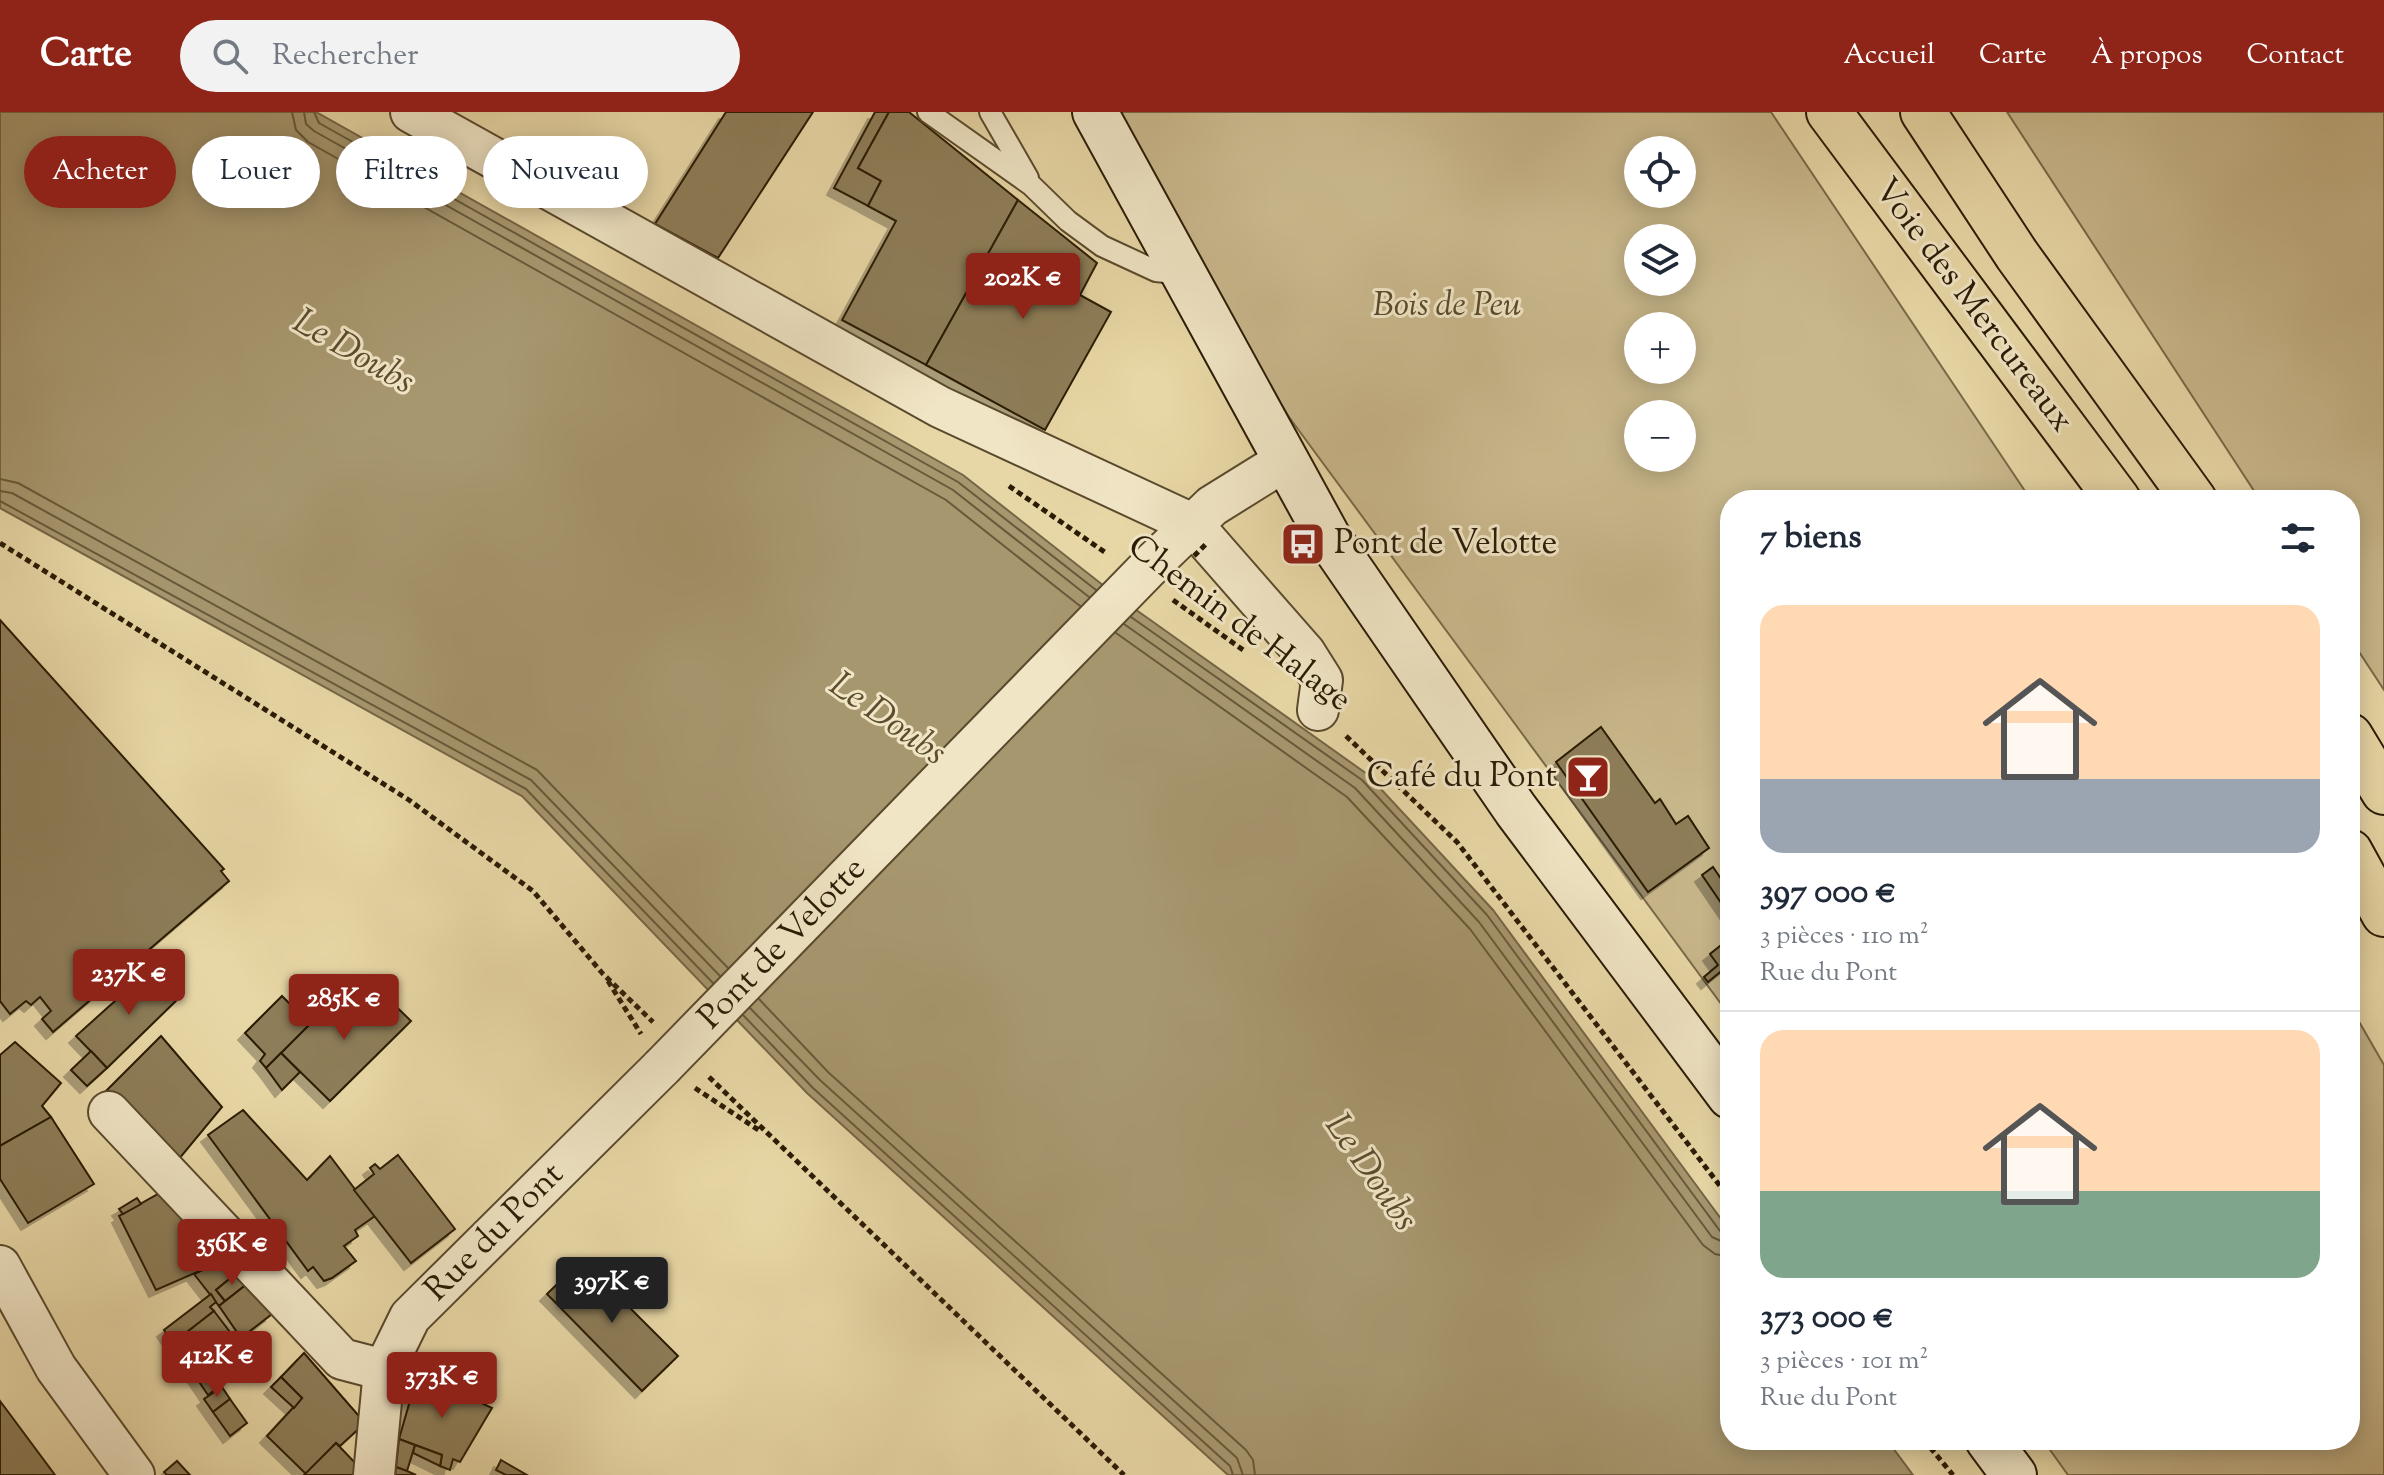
<!DOCTYPE html>
<html lang="fr">
<meta charset="utf-8">
<style>
:root{--surface:#fff;--page:#f2f2f3;--text:#1f2937;--muted:#747a83;--line:#e0e1e3;--accent:#8f2418}
body{margin:0;font-family:"Sorts Mill Goudy",serif;background:var(--page);color:var(--text);height:100vh;display:flex;flex-direction:column;font-size:30px;white-space:nowrap}
*{box-sizing:border-box;margin:0}
p{font-size:26px;color:var(--muted)}
.icon{flex:none;width:44px;height:44px;fill:none;stroke:currentColor;stroke-width:2;stroke-linecap:round;stroke-linejoin:round}
.map{position:relative;flex:1;overflow:hidden}
.details{position:absolute;left:1720px;top:378px;width:640px;height:960px;display:flex;flex-direction:column;background:var(--surface);border-radius:32px;box-shadow:0 4px 20px #0003}
.details>*{flex:none}
.banner{position:absolute;left:24px;top:24px;width:760px;height:72px;display:flex;gap:16px}
.fabs{position:absolute;left:1624px;top:24px;display:grid;gap:16px}
.fabs a{display:grid;place-items:center;width:72px;height:72px;border-radius:50%;background:var(--surface);box-shadow:0 4px 20px #0003;font-size:40px}
.price{position:absolute;translate:-50% -68px;padding:0 18px;border-radius:8px;background:var(--accent);color:#fff;font-size:26px;line-height:52px;filter:drop-shadow(0 2px 4px #0008)}
.price::after{content:'';position:absolute;left:50%;top:48px;width:24px;height:18px;margin-left:-12px;background:inherit;clip-path:polygon(0 0,100% 0,50% 100%)}
.price.on{background:#222;color:#fff}
ul{padding:0;list-style:none}
li{display:grid;align-content:center;gap:16px;height:424px;padding:0 40px}
li+li{border-top:2px solid var(--line)}
li span{display:grid;place-items:center;height:248px;border-radius:24px;color:#555}
li>.icon{margin-inline-start:auto}
span .icon{width:144px;height:144px;fill:#fffc;stroke-width:1}
li b{font-size:34px}
h2{display:flex;justify-content:space-between;align-items:center;height:96px;padding:0 40px;font-size:34px}
.tag{padding:0 28px;border-radius:36px;background:var(--surface);box-shadow:0 4px 20px #0003;font-size:28px;line-height:72px}
.tag.on{background:var(--accent);color:#fff}
header{display:flex;align-items:center;gap:48px;box-sizing:border-box;height:112px;padding:0 40px;background:var(--accent);color:#fff}
header strong{font-size:38px}
nav{display:flex;gap:44px;margin-inline-start:auto;font-size:28px}
.search{width:560px;height:72px;background:var(--page);display:flex;align-items:center;gap:20px;box-sizing:border-box;padding:0 28px;border-radius:44px;color:var(--muted);font-size:30px}
.map>svg:first-child{display:block}
.green{fill:#c8b78b;stroke:#796948;stroke-width:2;fill-rule:evenodd}
.water{fill:#a7976f;stroke:#756545;stroke-width:2}
.lines{fill:none;stroke-linecap:round;stroke-linejoin:round}
.shore{stroke:#68593a;stroke-width:2}
.building{fill:#8d7d59;stroke:#2a1b05;stroke-width:2;filter:url(#shadow)}
.lane-casing{stroke:#5a4a2d;stroke-width:24}
.street-casing{stroke:#5a4a2d;stroke-width:44}
.secondary-casing{stroke:#2a1b05;stroke-width:48}
.highway-casing{stroke:#2a1b05;stroke-width:48}
.path{stroke:#2a1b05;stroke-width:5;stroke-dasharray:6 4;stroke-linecap:butt}
.lane{stroke:#f0e5c5;stroke-width:20}
.street{stroke:#f0e5c5;stroke-width:40}
.secondary{stroke:#f0e5c5;stroke-width:44}
.highway{stroke:#e8d7a6;stroke-width:44}
.street-bridge-casing{stroke:#5a4a2d;stroke-width:44;stroke-linecap:butt}
.path-bridge{stroke:#2a1b05;stroke-width:5;stroke-dasharray:6 4;stroke-linecap:butt}
.street-bridge{stroke:#f0e5c5;stroke-width:40}
.labels{text-anchor:middle;dominant-baseline:central;stroke-width:6;stroke-linejoin:round;paint-order:stroke}
.park-label{font-size:34px;font-style:italic;fill:#594a2d;stroke:#f0e5c5}
.street-label{font-size:34px;fill:#2a1b05;stroke:#f0e5c5}
.poi-label{font-size:34px;fill:#2a1b05;stroke:#f0e5c5;text-anchor:start}
.water-label{font-size:36px;font-style:italic;fill:#5c4d2f;stroke:#f0e5c5}
</style>
<header>
<strong>Carte</strong>
<div class="search"><svg class="icon" aria-label="search" viewBox="0 0 24 24"><circle cx="10" cy="10" r="6"/><path d="M15 15l6 6"/></svg>Rechercher</div>
<nav><a>Accueil</a><a>Carte</a><a>À propos</a><a>Contact</a></nav>
</header>
<div class="map">
<svg width="2384" height="1363" viewBox="0 0 2384 1363">
<defs>
<filter id="shadow"><feDropShadow dx="-7" dy="7" stdDeviation="0" flood-color="#0004"/></filter>
</defs>
<rect width="100%" height="100%" fill="#e8d7a6"/>
<filter id="stains"><feTurbulence type="fractalNoise" baseFrequency=".0025" numOctaves="4"/><feColorMatrix values="0 0 0 0 .2 0 0 0 0 .09 0 0 0 0 .02 0 0 0 .5 -.17"/></filter>
<radialGradient id="worn" r=".72"><stop offset=".6" stop-color="#630" stop-opacity="0"/><stop offset="1" stop-color="#630" stop-opacity=".3"/></radialGradient>
<g class="green">
<path d="M1097,0H1771L2031,388H1730V904L1289,305ZM1638,38H1682V82H1638ZM1638,126H1682V170H1638ZM1638,214H1682V258H1638ZM1638,302H1682V346H1638Z"/>
<polygon points="2007,0 2384,0 2384,578 2350,526 2350,388 2260,388"/>
<polygon points="2350,894 2384,953 2384,1363 2068,1363 2043,1328 2350,1328"/>
</g>
<polygon class="water" points="0,0 316,0 963,363 1118,485 1367,662 1493,798 1730,1119 1730,1328 1887,1328 1913,1363 1228,1363 807,981 522,684 0,396"/>
<g class="lines">
<g class="shore">
<polyline points="292,0 296,18 308,30 946,388 1080,494"/>
<polyline points="304,0 306,12 314,19 953,378 1089,485"/>
<polyline points="314,0 319,11 958,370 1096,478"/>
<polyline points="0,367 18,371 537,658 728,856"/>
<polyline points="0,379 12,381 531,668 720,864"/>
<polyline points="0,389 526,677 713,871"/>
<polyline points="1131,505 1362,668 1487,803 1720,1119 1730,1122"/>
<polyline points="1124,512 1355,676 1479,810 1712,1125 1730,1133"/>
<polyline points="1116,521 1347,685 1470,817 1703,1133 1715,1142 1730,1145"/>
<polyline points="759,887 828,960 1246,1338 1253,1348 1255,1363"/>
<polyline points="750,896 820,968 1237,1346 1243,1363"/>
<polyline points="743,903 813,976 1230,1354 1233,1363"/>
</g>
</g>
<g class="building">
<polygon points="726,0 813,0 718,146 655,112"/>
<polygon points="875,0 889,0 858,56 881,69 868,94 834,76"/>
<polygon points="889,0 909,0 1018,88 926,253 842,208 896,109 868,94 881,69 858,56"/>
<polygon points="1018,88 1097,151 1080,183 1111,200 1045,318 926,253"/>
<polygon points="0,508 224,757 221,759 229,769 53,920 42,907 51,899 40,885 31,893 26,889 10,902 0,889"/>
<polygon points="1601,615 1655,691 1660,687 1676,712 1688,704 1709,736 1648,780 1556,650"/>
<polygon points="1713,755 1730,780 1730,804 1702,763"/>
<polygon points="1730,826 1730,852 1708,870 1704,865 1718,853 1710,842"/>
<polygon points="154,854 182,883 107,956 76,924"/>
<polygon points="348,873 357,882 333,907 343,916 380,879 411,909 330,989 281,941"/>
<polygon points="357,882 367,891 343,916 333,907"/>
<polygon points="282,884 310,912 266,956 260,949 265,942 245,921"/>
<polygon points="161,924 222,995 174,1053 105,980"/>
<polygon points="15,930 61,971 42,994 51,1005 0,1034 0,943"/>
<polygon points="91,939 107,956 87,974 71,958"/>
<polygon points="281,941 300,960 282,978 266,956"/>
<polygon points="243,998 307,1068 330,1044 375,1104 355,1118 358,1124 344,1134 356,1149 332,1166 324,1169 313,1155 308,1159 208,1023"/>
<polygon points="51,1005 94,1072 28,1111 0,1067 0,1034"/>
<polygon points="398,1043 455,1117 411,1151 354,1078 374,1062 370,1056 375,1052 380,1057"/>
<polygon points="165,1078 227,1147 156,1178 119,1104"/>
<polygon points="137,1086 141,1092 123,1102 119,1097"/>
<polygon points="227,1147 238,1160 216,1178 225,1189 219,1194 194,1162"/>
<polygon points="582,1148 678,1244 642,1279 547,1182"/>
<polygon points="238,1160 247,1172 225,1189 216,1178"/>
<polygon points="247,1172 272,1202 241,1226 219,1194"/>
<polygon points="211,1182 216,1190 210,1195 214,1199 173,1231 164,1218"/>
<polygon points="214,1199 252,1249 208,1283 173,1231"/>
<polygon points="304,1241 365,1311 340,1334 336,1331 306,1362 267,1324 302,1286 281,1265"/>
<polygon points="418,1261 492,1296 460,1350 453,1347 450,1358 440,1354 442,1343 399,1327"/>
<polygon points="281,1265 302,1286 294,1296 271,1275"/>
<polygon points="222,1275 230,1287 213,1300 204,1287"/>
<polygon points="230,1287 247,1311 230,1324 213,1300"/>
<polygon points="0,1289 9,1301 55,1363 0,1363"/>
<polygon points="399,1327 415,1333 407,1359 396,1355"/>
<polygon points="336,1331 363,1359 360,1363 304,1363"/>
<polygon points="415,1333 442,1343 440,1354 413,1341"/>
<polygon points="501,1348 527,1363 506,1363 496,1358"/>
<polygon points="177,1349 190,1363 167,1363 164,1360"/>
<polygon points="396,1355 407,1359 416,1363 395,1363"/>
</g>
<g class="lines">
<g class="lane-casing">
<g id="lane">
<polyline points="928,0 1031,73 1068,109 1102,134 1156,159 1184,162"/>
<polyline points="990,0 1028,66"/>
</g>
</g>
<g class="street-casing">
<g id="street">
<polyline points="411,0 940,295 1192,412 1305,541 1322,568 1318,598"/>
<polyline points="1154,450 1212,394 1286,348"/>
<polyline points="109,1000 342,1247 384,1258"/>
<polyline points="0,1154 56,1256 134,1363"/>
<polyline points="374,1363 384,1258 410,1205 662,955"/>
</g>
</g>
<g class="secondary-casing">
<g id="secondary">
<polyline points="1095,0 1328,425 1516,698 1730,984"/>
<polyline points="1988,1328 2014,1363"/>
</g>
</g>
<g class="highway-casing">
<g id="highway">
<polyline points="1829,0 2118,388"/>
<polyline points="1923,0 2017,143 2194,388"/>
<polyline points="2350,624 2384,680"/>
<polyline points="2350,740 2384,802"/>
</g>
</g>
<g class="path">
<polyline points="1009,374 1106,441"/>
<polyline points="0,431 409,688 533,779 603,862 653,910"/>
<polyline points="1173,488 1246,540"/>
<polyline points="1346,624 1457,730 1730,1087"/>
<polyline points="608,869 641,922"/>
<polyline points="709,965 1124,1363"/>
<polyline points="695,976 760,1019"/>
<polyline points="1924,1328 1953,1363"/>
</g>
<use href="#lane" class="lane"/>
<use href="#street" class="street"/>
<use href="#secondary" class="secondary"/>
<use href="#highway" class="highway"/>
<g class="street-bridge-casing">
<polyline id="street-bridge" points="662,955 1154,450"/>
</g>
<polyline class="path-bridge" points="1194,444 1208,430"/>
<use href="#street-bridge" class="street-bridge"/>
</g>
<defs>
<g id="bus-square" transform="scale(2.3)"><rect x="-9" y="-9" width="18" height="18" rx="4" fill="#8f2418" stroke="#f0e5c5"/><path d="M-5-6H5V4H4V6H2V4H-2V6H-4V4H-5ZM-3.5-4V0h7V-4ZM-3.5 1.2v1.5H-2V1.2ZM2 1.2v1.5H3.5V1.2Z" fill="#fff"/></g>
<g id="bar-square" transform="scale(2.3)"><rect x="-9" y="-9" width="18" height="18" rx="4" fill="#8f2418" stroke="#f0e5c5"/><path d="M-6-5H6L.8 .8V4.5H3.5V6h-7V4.5H-.8V.8Z" fill="#fff"/></g>
</defs>
<g fill-rule="evenodd">
<use href="#bus-square" x="1303" y="432"/>
<use href="#bar-square" x="1588" y="665"/>
</g>
<g class="labels">
<g class="park-label">
<text x="1447" y="194">Bois de Peu</text>
</g>
<g class="street-label">
<text transform="translate(1973 194) rotate(53)">Voie des Mercureaux</text>
<text transform="translate(1239 512) rotate(37)">Chemin de Halage</text>
<text transform="translate(783 832) rotate(-46)">Pont de Velotte</text>
<text transform="translate(495 1121) rotate(-45)">Rue du Pont</text>
</g>
<g class="poi-label">
<text x="1334" y="432">Pont de Velotte</text>
<text x="1557" y="665" text-anchor="end">Café du Pont</text>
</g>
<g class="water-label">
<text transform="translate(353 241) rotate(30)">Le Doubs</text>
<text transform="translate(887 608) rotate(35)">Le Doubs</text>
<text transform="translate(1370 1061) rotate(55)">Le Doubs</text>
</g>
</g>
<rect width="100%" height="100%" filter="url(#stains)"/>
<rect width="100%" height="100%" fill="url(#worn)"/>
</svg>
<div class="fabs">
<a><svg class="icon" aria-label="locate" viewBox="0 0 24 24"><circle cx="12" cy="12" r="6"/><path d="M12 2v4M12 18v4M2 12h4M18 12h4"/></svg></a>
<a><svg class="icon" aria-label="layers" viewBox="0 0 24 24"><path d="M12 4l9 5-9 5-9-5zM3 14l9 5 9-5"/></svg></a>
<a>+</a>
<a>−</a>
</div>
<b class="price" style="left:1023px;top:209px">202K €</b>
<b class="price" style="left:129px;top:905px">237K €</b>
<b class="price" style="left:344px;top:930px">285K €</b>
<b class="price" style="left:232px;top:1175px">356K €</b>
<b class="price on" style="left:612px;top:1213px">397K €</b>
<b class="price" style="left:217px;top:1287px">412K €</b>
<b class="price" style="left:442px;top:1308px">373K €</b>
<div class="banner">
<a class="tag on">Acheter</a>
<a class="tag">Louer</a>
<a class="tag">Filtres</a>
<a class="tag">Nouveau</a>
</div>
<section class="details">
<h2>7 biens<svg class="icon" aria-label="filters" viewBox="0 0 24 24"><path d="M4 7h16M4 17h16"/><circle cx="9" cy="7" r="2"/><circle cx="15" cy="17" r="2"/></svg></h2>
<ul>
<li><span style="background:linear-gradient(#ffd9b3 70%,#9aa5b1 0)"><svg class="icon" aria-label="home" viewBox="0 0 24 24"><path d="M3 11l9-7 9 7M6 9v11h12V9"/></svg></span><div><b>397 000 €</b><p>3 pièces · 110 m²</p><p>Rue du Pont</p></div></li>
<li><span style="background:linear-gradient(#ffd9b3 65%,#7fa58c 0)"><svg class="icon" aria-label="home" viewBox="0 0 24 24"><path d="M3 11l9-7 9 7M6 9v11h12V9"/></svg></span><div><b>373 000 €</b><p>3 pièces · 101 m²</p><p>Rue du Pont</p></div></li>
</ul>
</section>
</div>
